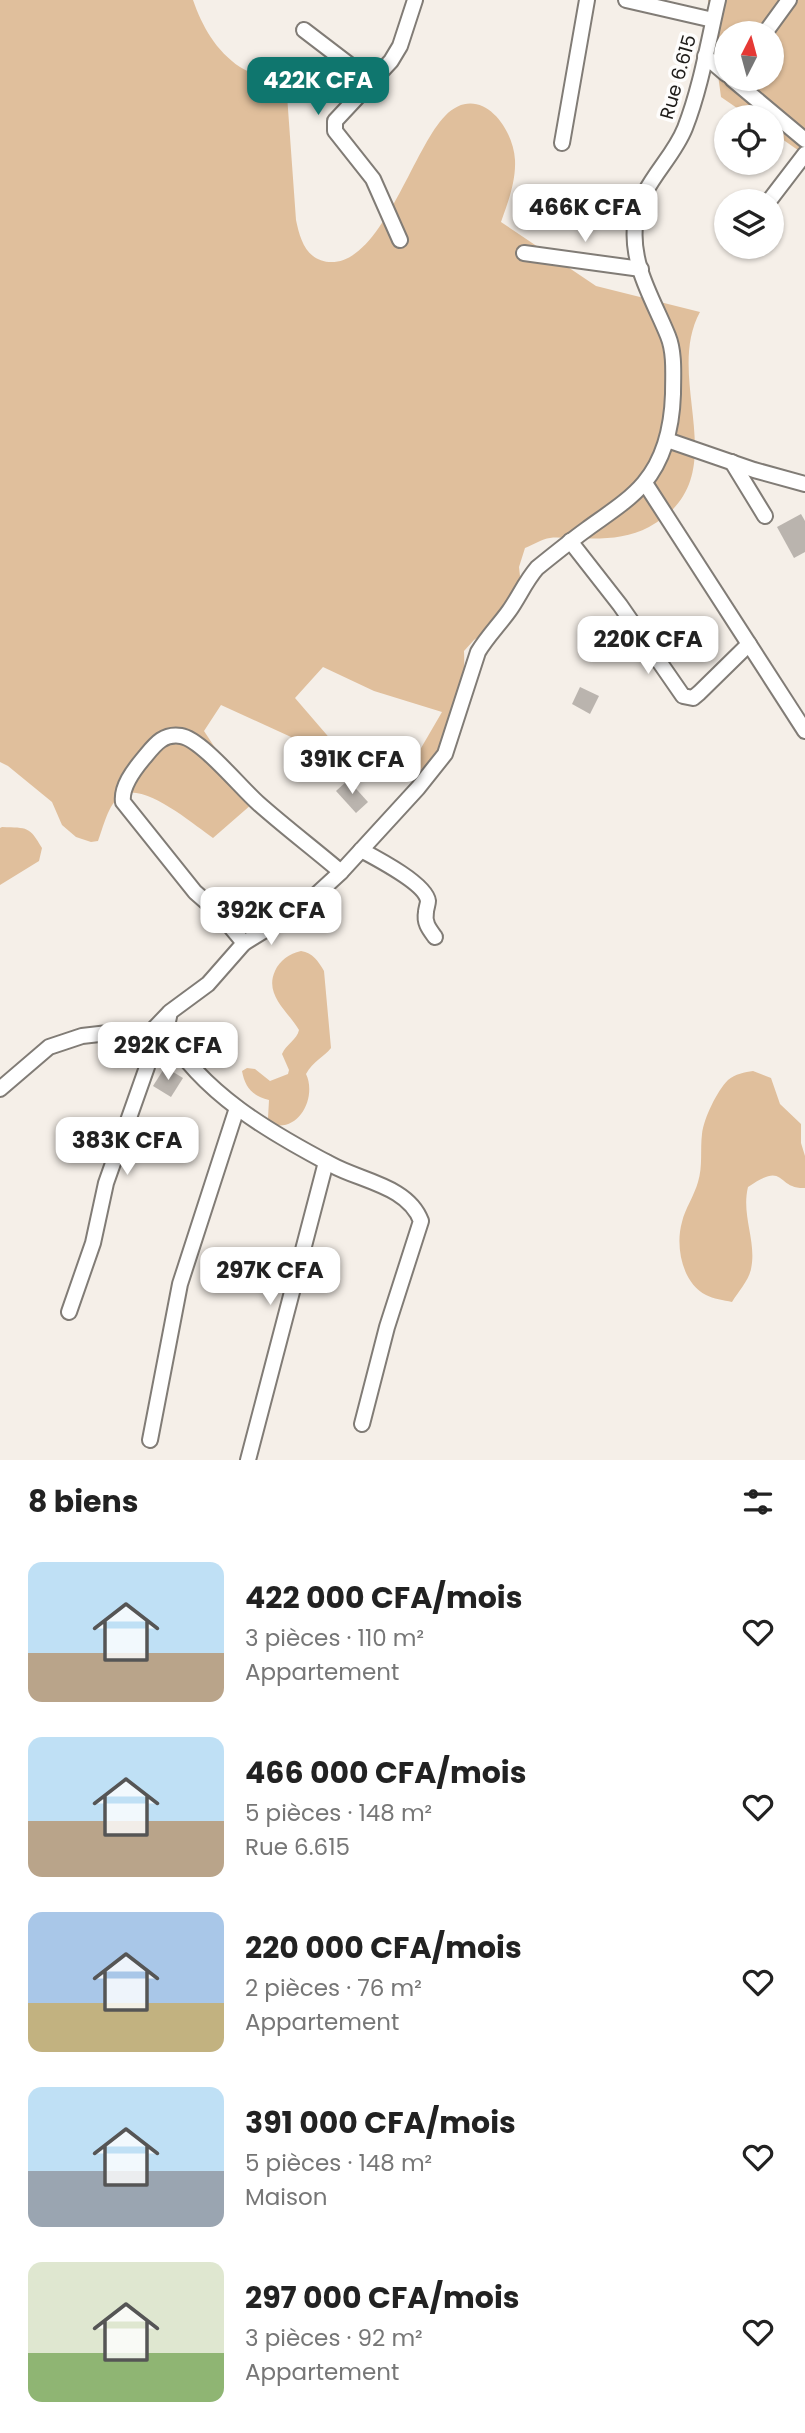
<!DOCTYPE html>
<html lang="fr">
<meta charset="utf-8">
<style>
:root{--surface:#fff;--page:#f6f6f6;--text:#222;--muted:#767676;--accent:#0f766e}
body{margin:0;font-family:Poppins,sans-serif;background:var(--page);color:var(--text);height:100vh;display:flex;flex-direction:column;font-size:26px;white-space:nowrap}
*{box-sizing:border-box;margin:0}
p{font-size:23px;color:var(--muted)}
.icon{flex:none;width:38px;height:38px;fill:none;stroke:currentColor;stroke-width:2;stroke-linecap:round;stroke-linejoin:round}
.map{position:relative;height:1460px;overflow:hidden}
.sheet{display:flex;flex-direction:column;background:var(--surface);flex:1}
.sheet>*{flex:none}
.needle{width:46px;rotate:6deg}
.fabs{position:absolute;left:714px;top:21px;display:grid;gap:14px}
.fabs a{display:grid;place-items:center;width:70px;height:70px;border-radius:50%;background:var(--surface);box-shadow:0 2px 5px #0004;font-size:35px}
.price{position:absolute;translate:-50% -60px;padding:0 16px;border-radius:14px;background:#fff;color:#222;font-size:23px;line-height:46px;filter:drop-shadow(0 2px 4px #0008)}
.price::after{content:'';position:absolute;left:50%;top:42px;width:21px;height:16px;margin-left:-10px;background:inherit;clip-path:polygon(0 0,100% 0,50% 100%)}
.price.active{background:var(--accent);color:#fff}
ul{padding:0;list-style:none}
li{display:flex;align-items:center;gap:21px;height:175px;padding:0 28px}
li span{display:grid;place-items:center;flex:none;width:196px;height:140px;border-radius:14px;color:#555}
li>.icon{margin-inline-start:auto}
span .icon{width:84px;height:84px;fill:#fffc;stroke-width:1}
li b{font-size:30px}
h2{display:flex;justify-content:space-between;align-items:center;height:84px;padding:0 28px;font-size:30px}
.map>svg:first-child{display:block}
.green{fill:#e0bf9c;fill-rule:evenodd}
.building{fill:#bab4ae}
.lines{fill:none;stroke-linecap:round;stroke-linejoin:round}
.street-casing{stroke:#817c76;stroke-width:18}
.street{stroke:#fff;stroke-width:14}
.labels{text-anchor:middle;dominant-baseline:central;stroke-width:7;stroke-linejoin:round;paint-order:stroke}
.street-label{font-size:19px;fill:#1e1c19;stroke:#fefdfc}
</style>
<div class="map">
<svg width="805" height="1460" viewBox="0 0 805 1460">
<rect width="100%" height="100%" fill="#f5efe8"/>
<g class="green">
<path d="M0,0H193C202,26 216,51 240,67C256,77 275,79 287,95L296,220C300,239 306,260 329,262C381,266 413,148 445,116C478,82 513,125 515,160C516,182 508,202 501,222L596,286L700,312C662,382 739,478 649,527C625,540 598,539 571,538C564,538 556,537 550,538C542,539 533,545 525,548L519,567L521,585L491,628L474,640L464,651C465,671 463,709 456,729C451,743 428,767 415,773L367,752L348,769L315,748L221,705L204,731L252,804L213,838C194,825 142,780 120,796C108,805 103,828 98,841L91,842L76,837L62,825L52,802L8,766L0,762ZM323,667L374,691L442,712L410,767L367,746L351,763L295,698Z"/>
<path d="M708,0H805V155L772,132V117H750L721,97ZM726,33H772V79H726Z"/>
<path d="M2,827C28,828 29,826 42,848L39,861L0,885V828Z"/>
<path d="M301,951C313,953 318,961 324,971L331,1048C324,1057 313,1061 306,1074C317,1097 299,1133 271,1124L268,1118L269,1100C252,1096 245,1087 242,1071L247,1068L255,1069L270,1081L288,1074L289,1070L282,1054C286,1044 297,1040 299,1030C288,1011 264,995 275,971C280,960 289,954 301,951Z"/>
<path d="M753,1071L771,1078L780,1104L801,1124V1143L805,1156V1188C775,1189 787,1160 748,1187C741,1216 757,1241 751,1269C749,1280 738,1292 732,1302C724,1300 713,1299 706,1295C682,1283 675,1246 682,1222C685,1209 694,1196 698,1182C703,1166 700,1150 702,1134C704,1118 717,1091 728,1080C735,1074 745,1072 753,1071Z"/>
</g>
<g class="building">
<polygon points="801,514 805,521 805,552 794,558 777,527"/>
<polygon points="580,687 599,696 590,714 572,704"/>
<polygon points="348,780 368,802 356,813 336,791"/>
<polygon points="165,1067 183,1078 171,1097 153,1086"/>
<polygon points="166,1134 183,1141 177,1155 160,1148"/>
</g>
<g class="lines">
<g class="street-casing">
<g id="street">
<polyline points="626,0 713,20"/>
<polyline points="304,30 372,82"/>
<polyline points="765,33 789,0"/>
<polyline points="705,56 726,74"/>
<polyline points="732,79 805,140"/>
<polyline points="562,143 587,0"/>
<polyline points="769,201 805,154"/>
<polyline points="400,240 373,179 335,131 335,121 391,61 400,46 415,0"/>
<polyline points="524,253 641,269"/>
<polyline points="667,440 754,470 805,484"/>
<polyline points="732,462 765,516"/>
<polyline points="645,483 805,731"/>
<polyline points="570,541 620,605 683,696 693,698 699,693 749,644"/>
<path d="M361,850C376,858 426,884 428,901C428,904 426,909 426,912C424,923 429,929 435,937"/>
<path d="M244,943L220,914L195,892L123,802C121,787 133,771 143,759C154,746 162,733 181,736C201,739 241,788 258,803C285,827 314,849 341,872"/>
<polyline points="0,1089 49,1047 82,1036 108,1033 127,1042 147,1036 169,1013"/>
<polyline points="69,1312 93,1243 106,1183 147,1067 147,1036"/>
<path d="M362,1424L387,1327L421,1221C408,1186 361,1181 332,1165C269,1132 202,1093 166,1031L170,1012L208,984L244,943L304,906L341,872L418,788L445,754L478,652C487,637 499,625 509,611C519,597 525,582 537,568C553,555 569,542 587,529C606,515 629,501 644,483C665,458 672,425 673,394C673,376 675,353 668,336C654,301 631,266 635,226C639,184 671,163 685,128C701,87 708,43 718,0"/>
<polyline points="150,1440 180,1284 237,1108"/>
<polyline points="248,1460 326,1162"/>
</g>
</g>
<use href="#street" class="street"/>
</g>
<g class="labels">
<g class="street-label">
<text transform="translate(678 77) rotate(-74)">Rue 6.615</text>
</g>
</g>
</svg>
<div class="fabs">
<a><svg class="needle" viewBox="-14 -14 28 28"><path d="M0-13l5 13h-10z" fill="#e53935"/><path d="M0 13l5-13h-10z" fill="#767676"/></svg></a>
<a><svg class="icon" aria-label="locate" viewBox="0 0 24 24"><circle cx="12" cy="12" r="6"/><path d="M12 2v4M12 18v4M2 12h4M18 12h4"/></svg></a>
<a><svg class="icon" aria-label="layers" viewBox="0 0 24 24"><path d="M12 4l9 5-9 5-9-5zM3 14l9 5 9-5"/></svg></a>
</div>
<b class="price active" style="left:318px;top:117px">422K CFA</b>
<b class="price" style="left:585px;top:244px">466K CFA</b>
<b class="price" style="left:648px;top:676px">220K CFA</b>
<b class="price" style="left:352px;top:796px">391K CFA</b>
<b class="price" style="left:271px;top:947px">392K CFA</b>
<b class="price" style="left:168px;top:1082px">292K CFA</b>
<b class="price" style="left:127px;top:1177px">383K CFA</b>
<b class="price" style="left:270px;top:1307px">297K CFA</b>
</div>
<section class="sheet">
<h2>8 biens<svg class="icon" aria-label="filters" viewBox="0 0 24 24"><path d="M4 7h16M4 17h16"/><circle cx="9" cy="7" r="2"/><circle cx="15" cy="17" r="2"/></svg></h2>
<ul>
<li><span style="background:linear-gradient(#bfe0f5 65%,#b9a48a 0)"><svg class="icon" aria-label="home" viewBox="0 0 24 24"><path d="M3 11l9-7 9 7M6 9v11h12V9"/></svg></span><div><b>422 000 CFA/mois</b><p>3 pièces · 110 m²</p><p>Appartement</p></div><svg class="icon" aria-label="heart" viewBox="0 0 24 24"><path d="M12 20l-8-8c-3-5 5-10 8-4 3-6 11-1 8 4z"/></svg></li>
<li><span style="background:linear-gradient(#bfe0f5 60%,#b9a48a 0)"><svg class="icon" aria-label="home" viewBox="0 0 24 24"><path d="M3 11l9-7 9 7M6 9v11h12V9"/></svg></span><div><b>466 000 CFA/mois</b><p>5 pièces · 148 m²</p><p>Rue 6.615</p></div><svg class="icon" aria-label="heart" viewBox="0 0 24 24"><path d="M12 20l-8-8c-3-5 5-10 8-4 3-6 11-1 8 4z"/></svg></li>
<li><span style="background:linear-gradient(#a9c7e8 65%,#c2b280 0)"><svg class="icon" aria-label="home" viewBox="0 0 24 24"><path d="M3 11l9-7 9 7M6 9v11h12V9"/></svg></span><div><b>220 000 CFA/mois</b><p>2 pièces · 76 m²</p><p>Appartement</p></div><svg class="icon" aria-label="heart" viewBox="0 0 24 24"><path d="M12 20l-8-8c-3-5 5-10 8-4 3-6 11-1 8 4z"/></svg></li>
<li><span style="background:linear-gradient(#bfe0f5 60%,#9aa5b1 0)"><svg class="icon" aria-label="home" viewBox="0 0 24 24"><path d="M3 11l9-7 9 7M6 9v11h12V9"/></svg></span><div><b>391 000 CFA/mois</b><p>5 pièces · 148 m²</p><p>Maison</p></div><svg class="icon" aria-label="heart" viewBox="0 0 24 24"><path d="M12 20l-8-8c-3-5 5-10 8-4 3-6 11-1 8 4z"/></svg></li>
<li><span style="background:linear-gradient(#dfe7d0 65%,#8fb573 0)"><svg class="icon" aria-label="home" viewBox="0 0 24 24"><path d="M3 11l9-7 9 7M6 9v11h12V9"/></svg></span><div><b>297 000 CFA/mois</b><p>3 pièces · 92 m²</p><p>Appartement</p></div><svg class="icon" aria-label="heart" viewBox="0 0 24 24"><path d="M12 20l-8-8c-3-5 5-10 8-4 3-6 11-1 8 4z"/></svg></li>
</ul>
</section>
